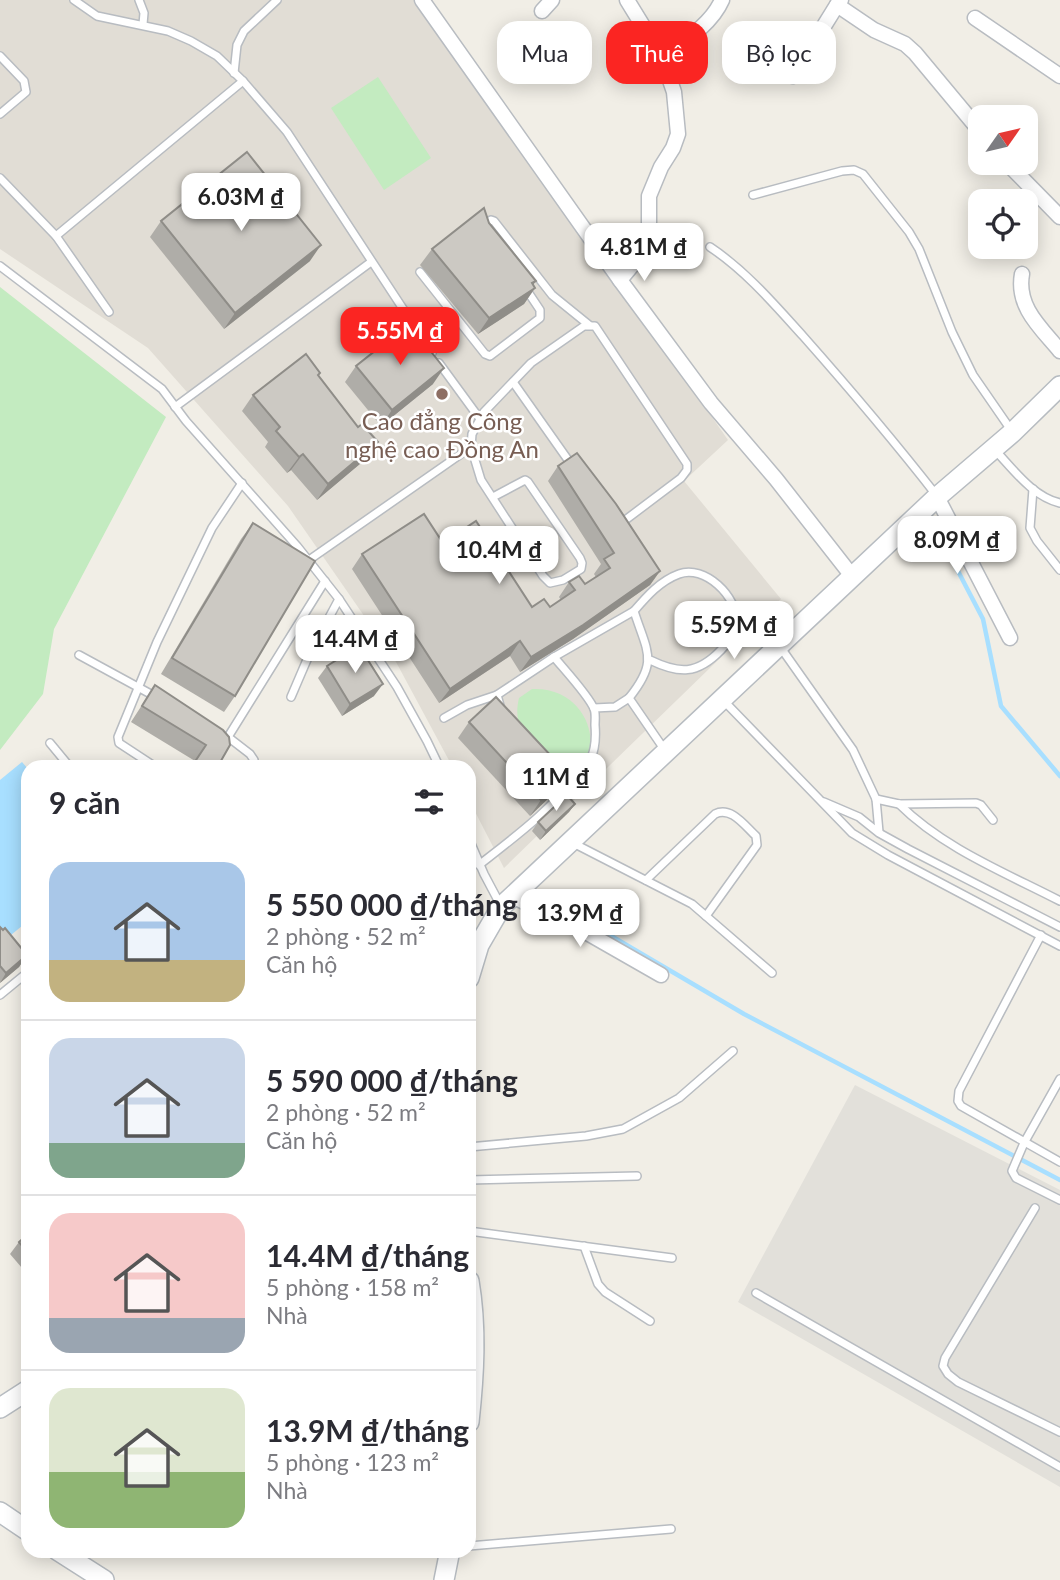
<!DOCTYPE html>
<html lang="vi">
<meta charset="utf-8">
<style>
:root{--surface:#fff;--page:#f2f2f3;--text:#2b2b33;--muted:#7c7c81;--line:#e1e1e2;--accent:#fb2522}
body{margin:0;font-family:Lato,sans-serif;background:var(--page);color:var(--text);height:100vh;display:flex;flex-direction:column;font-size:26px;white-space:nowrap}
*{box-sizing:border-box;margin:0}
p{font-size:23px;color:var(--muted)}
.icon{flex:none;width:38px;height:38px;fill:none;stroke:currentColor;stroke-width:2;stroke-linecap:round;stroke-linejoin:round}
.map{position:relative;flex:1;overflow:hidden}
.side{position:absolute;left:21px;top:760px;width:455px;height:798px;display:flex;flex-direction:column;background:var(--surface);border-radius:21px;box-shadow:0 4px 18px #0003}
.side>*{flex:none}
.hud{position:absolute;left:497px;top:21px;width:457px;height:63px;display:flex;gap:14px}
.needle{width:46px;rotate:56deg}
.fabs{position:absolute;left:968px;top:105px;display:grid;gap:14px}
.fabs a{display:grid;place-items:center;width:70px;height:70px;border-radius:14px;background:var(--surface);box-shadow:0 4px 18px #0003;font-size:35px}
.price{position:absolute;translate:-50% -60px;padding:0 16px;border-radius:14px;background:#fff;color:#222;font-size:23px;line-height:46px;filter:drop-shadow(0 2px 4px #0008)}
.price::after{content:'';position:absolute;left:50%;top:42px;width:21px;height:16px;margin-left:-10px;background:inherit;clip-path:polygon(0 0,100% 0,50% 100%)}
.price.current{background:var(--accent);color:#fff}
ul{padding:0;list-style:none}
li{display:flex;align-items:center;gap:21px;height:175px;padding:0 28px}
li+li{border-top:2px solid var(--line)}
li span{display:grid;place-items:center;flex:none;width:196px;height:140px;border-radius:21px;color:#555}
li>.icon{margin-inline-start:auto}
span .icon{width:84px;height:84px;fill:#fffc;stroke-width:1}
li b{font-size:30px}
h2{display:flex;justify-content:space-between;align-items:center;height:84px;padding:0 28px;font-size:30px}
.pill{padding:0 24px;border-radius:21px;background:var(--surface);box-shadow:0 4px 18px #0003;font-size:24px;line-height:63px}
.pill.current{background:var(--accent);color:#fff}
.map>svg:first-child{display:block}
.industrial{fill:#e2e0da}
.education{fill:#e1ddd5}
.green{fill:#c3ebc0}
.water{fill:#a8dfff}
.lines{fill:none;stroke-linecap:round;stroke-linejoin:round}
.stream{stroke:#a8dfff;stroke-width:4.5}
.lane-casing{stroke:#b8bcc1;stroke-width:10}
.street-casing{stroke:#b8bcc1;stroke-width:17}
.secondary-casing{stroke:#b7bcc1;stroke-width:22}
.lane{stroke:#fff;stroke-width:7}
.street{stroke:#fff;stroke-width:14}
.secondary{stroke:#fff;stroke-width:19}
.wall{fill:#afada8}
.shaded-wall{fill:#8f8d88}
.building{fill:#ccc9c3;stroke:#8f8d88;stroke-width:2}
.education-dot{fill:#8d6e63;stroke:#fff;stroke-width:2.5}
.labels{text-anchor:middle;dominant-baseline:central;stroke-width:5;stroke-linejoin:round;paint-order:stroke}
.education-label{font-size:24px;fill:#785e54;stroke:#fff}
</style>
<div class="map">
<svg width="1060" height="1580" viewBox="0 0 1060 1580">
<rect width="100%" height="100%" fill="#f1eee6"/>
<polygon class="industrial" points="855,1085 1060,1190 1060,1487 738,1302"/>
<polygon class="education" points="0,0 421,0 728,440 684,481 781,599 504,868 469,800 469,766 452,766 396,662 288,506 148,348 0,249"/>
<g class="green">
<polygon points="378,77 431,158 384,190 331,108"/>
<polygon points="0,287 166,417 54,629 43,694 0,750"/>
<path d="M532,689C606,686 606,792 555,765C548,761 541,752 535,746C520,732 514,719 519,698Z"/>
</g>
<polygon class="water" points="22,762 28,769 28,921 0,944 0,780"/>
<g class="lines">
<g class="stream">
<polyline points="936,529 983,619 1001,706 1060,776"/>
<polyline points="584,920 744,1014 1060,1180"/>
</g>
<g class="lane-casing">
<g id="lane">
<polyline points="74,0 97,16 168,31 191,41 217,56 243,81 287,132 432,353"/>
<polyline points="139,0 144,13 143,24"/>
<polyline points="0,56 24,81 26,92 0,114"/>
<polyline points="234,73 237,45 244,31 277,0"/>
<polyline points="0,178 56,236 109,312"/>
<polyline points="753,195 842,171 854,170 863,174 909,232 919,249 952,332 973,375 1011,430"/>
<polyline points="482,227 491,220 494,221 552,295 589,325"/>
<polyline points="56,236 243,81"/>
<path d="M710,247C746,271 774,304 803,336C849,388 894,441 937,496"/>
<polyline points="0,266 162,389 186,421 297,546 339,599 397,687 427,741 439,766"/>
<polyline points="420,272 485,354 490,356 540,318 540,310 526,289"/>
<polyline points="439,363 480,419"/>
<polyline points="513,382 573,467"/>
<polyline points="175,407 371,262"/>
<path d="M994,449C1013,469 1033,497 1060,503"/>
<polyline points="1033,489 1030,528 1037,541 1060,570"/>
<polyline points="493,497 525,480 528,482 580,558 582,563 581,569 563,580 550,583 543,576 481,480 471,447 472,434 484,412 531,363 584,326 595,326 687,464 687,470 681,478 624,521 618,522"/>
<polyline points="309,560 471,447"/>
<polyline points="781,648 853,750 876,799 879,832"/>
<polyline points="79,655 158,698"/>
<path d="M554,657C563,668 590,697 594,709C596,713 595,720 595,725C597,750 592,775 561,774"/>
<path d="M650,660C679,674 697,675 721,650C729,642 735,634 736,623C739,597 704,564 679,574C660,581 647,596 634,611C647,652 659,661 629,698L664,749"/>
<polyline points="291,697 309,655 339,599"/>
<polyline points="723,700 852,833 888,855 1060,946"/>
<polyline points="594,708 615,707 629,698"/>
<polyline points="501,709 497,695 554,657 634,611"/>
<polyline points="444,718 467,705 497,695"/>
<polyline points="50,743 69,766"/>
<polyline points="154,766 119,743 118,737 157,642 212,528 242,483"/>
<polyline points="252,766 254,760 250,754 228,737 325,581"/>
<polyline points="876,799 899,804 976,803 981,805 993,820"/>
<polyline points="824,802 859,817 879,833 908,849 1060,927"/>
<path d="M899,804C943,848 1006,873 1060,901"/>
<polyline points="469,839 484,874 501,906"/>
<polyline points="573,843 692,904 772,973"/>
<path d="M479,865C516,836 553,809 581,770"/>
<path d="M646,880L715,814C731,806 744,825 756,836L757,845L706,916"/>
<polyline points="1041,935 959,1091 958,1101 961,1106 1060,1162"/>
<polyline points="0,995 28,972"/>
<polyline points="1060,1079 1024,1143 1012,1171 1016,1178 1060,1200"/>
<polyline points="469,1147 586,1136 623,1129 679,1098 733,1051"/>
<polyline points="469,1180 637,1176"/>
<polyline points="1035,1208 945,1358 943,1366 948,1374 958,1382 1060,1432"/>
<polyline points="469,1231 672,1258"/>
<polyline points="584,1246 598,1284 605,1292 650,1321"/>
<polyline points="756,1293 1060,1467"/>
<polyline points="469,1546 671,1529"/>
</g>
</g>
<g class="street-casing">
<g id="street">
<polyline points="422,0 620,280 711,403 776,479 852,576"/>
<polyline points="841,0 837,5 874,30 905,44 915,53 980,131"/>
<polyline points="542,11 552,0"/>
<polyline points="975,18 1060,76"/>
<path d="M662,57C684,41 711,25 722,0"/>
<polyline points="793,76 837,5"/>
<polyline points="1007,163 1060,217"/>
<path d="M1022,274C1016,307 1041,328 1060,351"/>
<polyline points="620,280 644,251 649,241 649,196 661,167 673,148 678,134 674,92 662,57 627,0"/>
<polyline points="937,497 1010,638"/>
<polyline points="512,896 584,931 661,975"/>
</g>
</g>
<g class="secondary-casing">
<g id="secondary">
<polyline points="469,978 479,945 501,907 937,497 1013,432 1060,386"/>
<path d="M469,1281C477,1328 474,1376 469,1422"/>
<polyline points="0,1408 28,1390"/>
<polyline points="0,1512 28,1531"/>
<polyline points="57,1550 104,1580"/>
<polyline points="444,1580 450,1550"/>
</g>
</g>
<use href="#lane" class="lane"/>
<use href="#street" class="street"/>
<use href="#secondary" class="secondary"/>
</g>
<g class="wall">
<polygon points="161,221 310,261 224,329 150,237"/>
<polygon points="489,223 535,288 524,304 478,334 420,265 432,249"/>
<polygon points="356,366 433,384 381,426 345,382"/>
<polygon points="320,373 318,376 358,427 378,442 367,458 317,500 291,470 287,473 265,447 268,442 242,411 253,395"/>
<polygon points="558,466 660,571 650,585 573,639 520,672 510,656 439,703 352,569 362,554 443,543 532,607 550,607 561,600 559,597 569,582 585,584 596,577 594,574 601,564 548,481"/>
<polygon points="253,523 235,696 224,712 161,674 241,539"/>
<polygon points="327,666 374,696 342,716 318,678"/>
<polygon points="155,685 223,730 218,766 191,766 195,761 131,722"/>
<polygon points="469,722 536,741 568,774 557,790 530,816 458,738"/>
<polygon points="575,804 569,812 540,840 532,831 538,822"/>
<polygon points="0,927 27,955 19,967 0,983"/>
<polygon points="28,1234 28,1275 10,1254 19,1242"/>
</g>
<g class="shaded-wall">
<polygon points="321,245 310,261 224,329 235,313"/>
<polygon points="536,281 528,292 535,288 524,304 478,334 489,318"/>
<polygon points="444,368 433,384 381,426 392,410"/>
<polygon points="378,442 367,458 317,500 328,484"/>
<polygon points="303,454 291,470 287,473 299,457"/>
<polygon points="660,571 650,585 573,639 520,672 531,657"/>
<polygon points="520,641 510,656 439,703 450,689"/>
<polygon points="383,684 374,696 342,716 350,704"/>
<polygon points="568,774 557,790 530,816 541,800"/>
<polygon points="575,804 569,812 540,840 546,831"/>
<polygon points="27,955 19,967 0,983 6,973"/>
</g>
<g class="building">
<polygon points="247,152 321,245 235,313 161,221"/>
<polygon points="484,208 489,223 536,281 532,283 535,288 489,318 432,249"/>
<polygon points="409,324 444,368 392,410 356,366"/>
<polygon points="306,354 320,373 318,375 358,427 362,424 378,442 328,484 303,454 299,457 276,431 280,427 253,395"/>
<polygon points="577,453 616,504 660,571 583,625 531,657 520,641 450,689 362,554 424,514 443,543 476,521 532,607 544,599 550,607 575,590 569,582 579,576 585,584 610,568 604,559 614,553 558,466"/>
<polygon points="253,523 315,561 235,696 172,658"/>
<polygon points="359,646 383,684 350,704 327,666"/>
<polygon points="155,685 223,730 229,737 230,745 218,766 192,766 206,745 142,706"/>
<polygon points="496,697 568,774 541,800 469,722"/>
<polygon points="567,795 575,804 546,831 538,822"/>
<polygon points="0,927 3,930 5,928 27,955 6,973 0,966"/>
<polygon points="28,1234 28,1253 19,1242"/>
</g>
<circle class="education-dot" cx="442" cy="394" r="7"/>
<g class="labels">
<g class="education-label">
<text x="442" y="420">Cao đẳng Công<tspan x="442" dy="28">nghệ cao Đồng An</tspan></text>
</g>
</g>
</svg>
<div class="fabs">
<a><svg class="needle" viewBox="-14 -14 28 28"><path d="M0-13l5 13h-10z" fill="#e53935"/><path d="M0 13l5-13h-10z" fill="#7c7c81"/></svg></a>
<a><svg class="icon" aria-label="locate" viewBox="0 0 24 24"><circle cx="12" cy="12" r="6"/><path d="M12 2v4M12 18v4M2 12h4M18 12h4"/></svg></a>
</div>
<b class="price" style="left:241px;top:233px">6.03M ₫</b>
<b class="price" style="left:644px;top:283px">4.81M ₫</b>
<b class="price current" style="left:400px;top:367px">5.55M ₫</b>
<b class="price" style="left:957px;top:576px">8.09M ₫</b>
<b class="price" style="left:499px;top:586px">10.4M ₫</b>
<b class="price" style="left:734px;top:661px">5.59M ₫</b>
<b class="price" style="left:355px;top:675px">14.4M ₫</b>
<b class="price" style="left:556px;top:813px">11M ₫</b>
<b class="price" style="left:580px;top:949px">13.9M ₫</b>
<div class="hud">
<a class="pill">Mua</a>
<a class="pill current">Thuê</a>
<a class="pill">Bộ lọc</a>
</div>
<section class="side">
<h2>9 căn<svg class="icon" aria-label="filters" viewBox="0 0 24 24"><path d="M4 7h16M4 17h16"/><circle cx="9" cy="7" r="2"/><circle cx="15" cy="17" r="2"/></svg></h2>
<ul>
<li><span style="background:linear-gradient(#a9c7e8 70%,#c2b280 0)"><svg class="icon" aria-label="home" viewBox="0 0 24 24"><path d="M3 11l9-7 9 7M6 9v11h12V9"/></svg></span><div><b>5 550 000 ₫/tháng</b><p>2 phòng · 52 m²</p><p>Căn hộ</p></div></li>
<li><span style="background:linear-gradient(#c9d6e8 75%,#7fa58c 0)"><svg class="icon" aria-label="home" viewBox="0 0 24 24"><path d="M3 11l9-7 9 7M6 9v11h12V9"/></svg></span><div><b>5 590 000 ₫/tháng</b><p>2 phòng · 52 m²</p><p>Căn hộ</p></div></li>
<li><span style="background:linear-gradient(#f6c9c9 75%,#9aa5b1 0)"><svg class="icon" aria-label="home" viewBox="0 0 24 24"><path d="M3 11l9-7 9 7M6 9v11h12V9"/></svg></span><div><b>14.4M ₫/tháng</b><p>5 phòng · 158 m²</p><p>Nhà</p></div></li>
<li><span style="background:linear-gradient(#dfe7d0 60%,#8fb573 0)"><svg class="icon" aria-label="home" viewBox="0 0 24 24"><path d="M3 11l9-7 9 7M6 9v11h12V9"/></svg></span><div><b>13.9M ₫/tháng</b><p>5 phòng · 123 m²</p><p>Nhà</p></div></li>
</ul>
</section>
</div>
